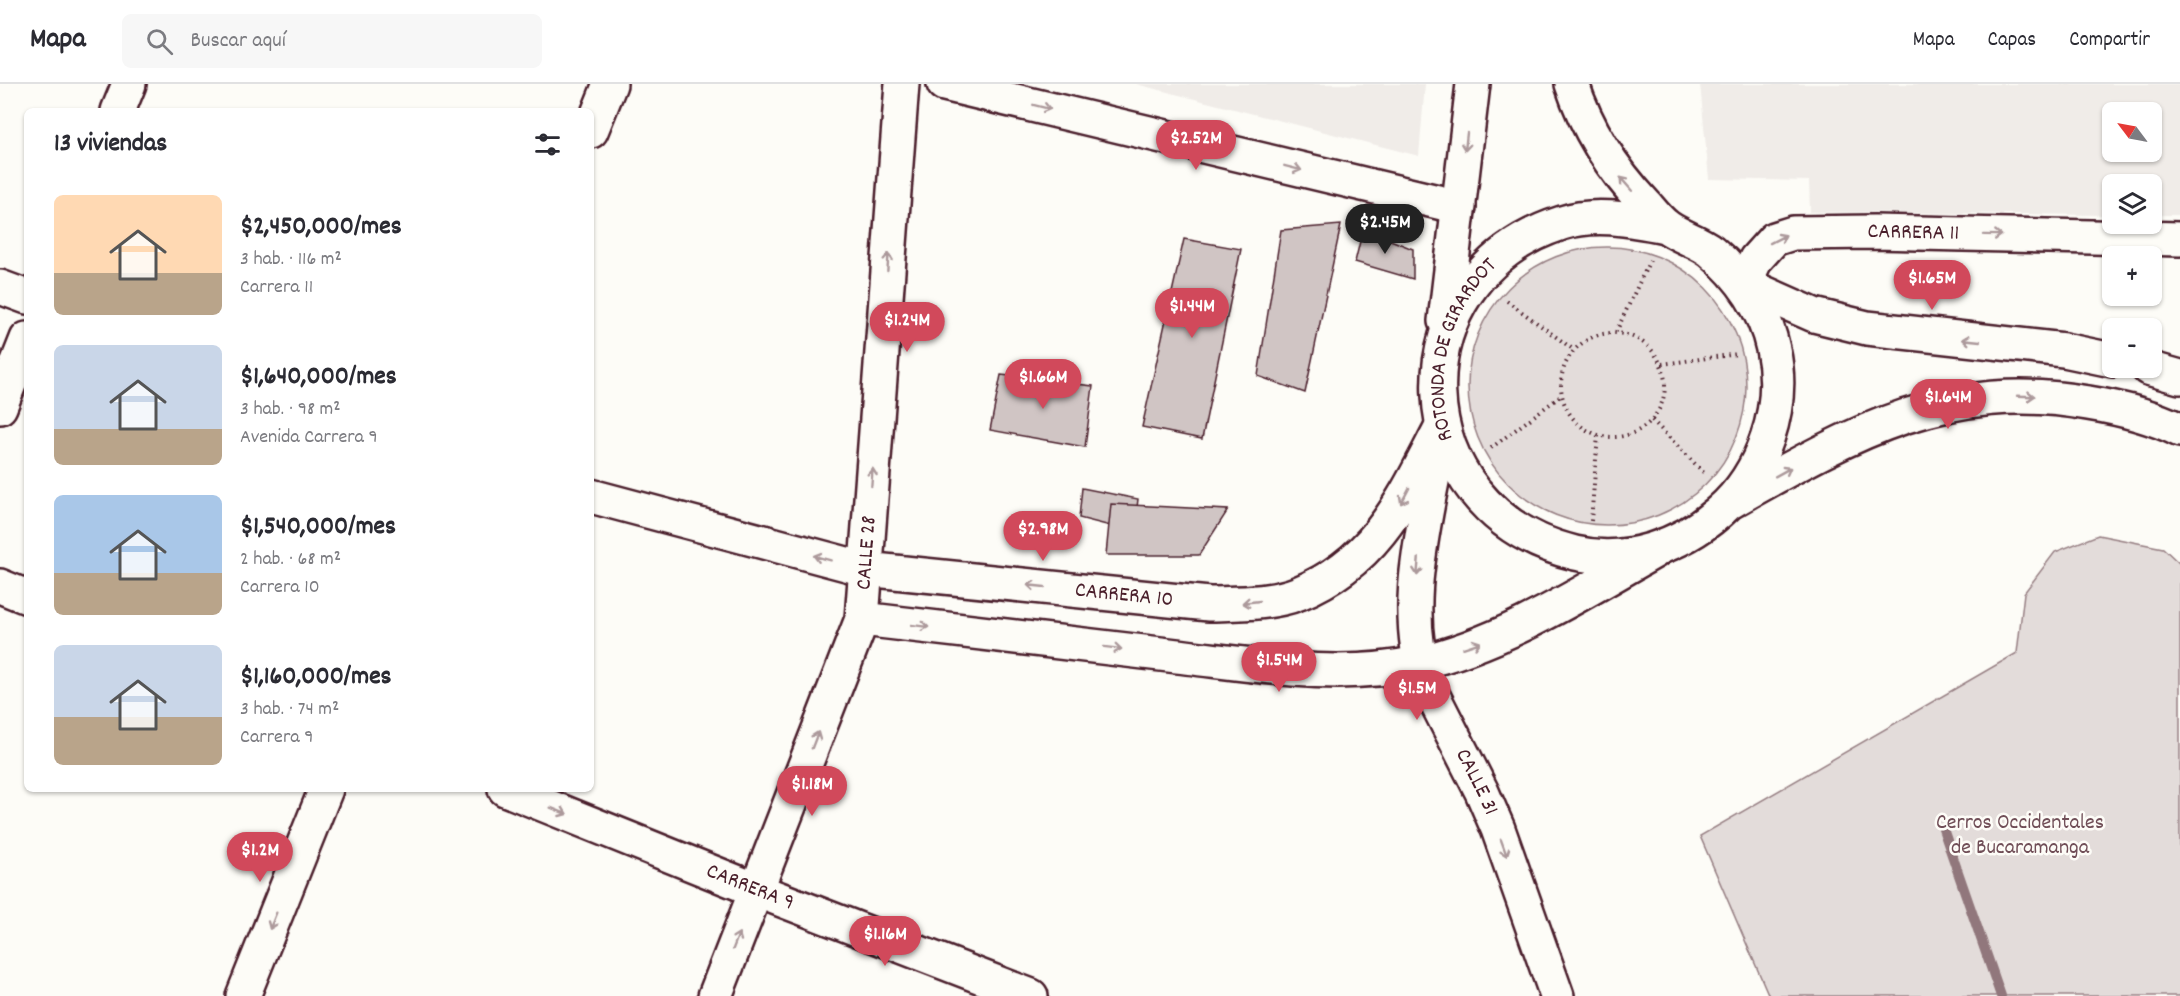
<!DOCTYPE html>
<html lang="es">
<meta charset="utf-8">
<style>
:root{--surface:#fff;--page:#f7f7f7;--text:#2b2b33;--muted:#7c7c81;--line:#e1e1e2;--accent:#d1495b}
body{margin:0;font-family:Dekko,sans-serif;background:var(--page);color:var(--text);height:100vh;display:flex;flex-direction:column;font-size:22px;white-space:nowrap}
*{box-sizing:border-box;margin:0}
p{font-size:20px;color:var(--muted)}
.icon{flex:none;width:33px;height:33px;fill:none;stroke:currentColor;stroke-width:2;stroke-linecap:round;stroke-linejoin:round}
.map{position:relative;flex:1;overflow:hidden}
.side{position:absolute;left:24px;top:24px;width:570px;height:684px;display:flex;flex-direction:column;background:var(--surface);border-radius:9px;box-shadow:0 2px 4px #0004}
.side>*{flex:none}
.needle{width:39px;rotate:302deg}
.controls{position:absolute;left:2102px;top:18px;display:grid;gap:12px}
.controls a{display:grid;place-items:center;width:60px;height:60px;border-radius:9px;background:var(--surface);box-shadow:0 2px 4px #0004;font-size:30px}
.price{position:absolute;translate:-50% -51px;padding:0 14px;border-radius:21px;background:var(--accent);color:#fff;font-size:20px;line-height:39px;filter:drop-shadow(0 2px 3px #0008)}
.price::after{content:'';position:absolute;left:50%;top:36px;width:18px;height:14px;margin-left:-9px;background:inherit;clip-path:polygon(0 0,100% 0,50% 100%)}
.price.current{background:#222;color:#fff}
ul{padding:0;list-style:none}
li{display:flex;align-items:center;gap:18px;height:150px;padding:0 30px}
li span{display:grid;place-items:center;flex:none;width:168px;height:120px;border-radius:9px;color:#555}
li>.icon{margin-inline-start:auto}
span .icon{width:72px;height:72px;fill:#fffc;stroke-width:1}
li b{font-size:26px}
h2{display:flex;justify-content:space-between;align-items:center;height:72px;padding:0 30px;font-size:26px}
header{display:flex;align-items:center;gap:36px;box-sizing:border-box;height:84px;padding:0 30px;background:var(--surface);border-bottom:2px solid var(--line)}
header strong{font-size:28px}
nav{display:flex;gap:33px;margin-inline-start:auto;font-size:21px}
.search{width:420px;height:54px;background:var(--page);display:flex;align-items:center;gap:15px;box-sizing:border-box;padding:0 21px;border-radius:9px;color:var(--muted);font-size:22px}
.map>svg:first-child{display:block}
.built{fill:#f0ece8;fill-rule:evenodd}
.green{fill:#e3dcda;stroke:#967e82;stroke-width:1.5}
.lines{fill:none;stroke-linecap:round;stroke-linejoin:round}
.stream{stroke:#91777b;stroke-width:10}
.building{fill:#d0c5c4;stroke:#4a1f2b;stroke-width:1.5}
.street-casing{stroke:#4a1f2b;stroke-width:38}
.secondary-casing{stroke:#4a1f2b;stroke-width:38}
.primary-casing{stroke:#4a1f2b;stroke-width:38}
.path{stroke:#4a1f2b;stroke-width:4;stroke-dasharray:1.5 4.5;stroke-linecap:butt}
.street{stroke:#fdfcf7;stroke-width:33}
.secondary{stroke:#fdfcf7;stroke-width:33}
.primary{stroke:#fdfcf7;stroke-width:33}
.oneway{stroke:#ac999b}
.labels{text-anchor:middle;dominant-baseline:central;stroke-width:5;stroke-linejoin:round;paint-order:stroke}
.street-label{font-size:22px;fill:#4a1f2b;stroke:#fdfcf7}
.park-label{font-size:22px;fill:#704e57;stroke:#fdfcf7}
</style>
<header>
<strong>Mapa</strong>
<div class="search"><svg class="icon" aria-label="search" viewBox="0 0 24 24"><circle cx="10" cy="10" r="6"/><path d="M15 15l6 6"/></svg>Buscar aquí</div>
<nav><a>Mapa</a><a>Capas</a><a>Compartir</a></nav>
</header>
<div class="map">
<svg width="2180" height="912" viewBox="0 0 2180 912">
<rect width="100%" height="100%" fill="#fdfcf7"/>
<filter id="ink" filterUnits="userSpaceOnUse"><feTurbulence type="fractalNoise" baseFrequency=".0167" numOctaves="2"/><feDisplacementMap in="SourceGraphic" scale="12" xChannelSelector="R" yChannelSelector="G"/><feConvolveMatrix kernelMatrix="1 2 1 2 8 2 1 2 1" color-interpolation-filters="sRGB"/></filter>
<g filter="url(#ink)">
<g class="built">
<polygon points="1136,0 1425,0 1419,72"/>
<path d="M1700,0H2180V131H2151V100H2112V131L1810,128L1809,97L1709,95ZM2112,28H2151V68H2112Z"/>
</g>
<g class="green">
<circle cx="1607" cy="302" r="139"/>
<polygon points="2098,451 2163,464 2180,480 2180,912 1769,912 1700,752 2017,569 2024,509 2055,468"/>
</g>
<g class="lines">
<polyline class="stream" points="1943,745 2001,912"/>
</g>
<g class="building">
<polygon points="1341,141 1305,309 1258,292 1281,146"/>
<polygon points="1363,145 1413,165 1413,195 1355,178"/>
<polygon points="1184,155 1241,165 1202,355 1142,343"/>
<polygon points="1001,291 1093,302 1085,363 990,346"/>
<polygon points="1082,404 1138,415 1134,448 1079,434"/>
<polygon points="1111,420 1228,426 1199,471 1106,471"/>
</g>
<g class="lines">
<g class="street-casing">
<g id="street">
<polyline points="118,27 129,0"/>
<path id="s1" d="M1744,200L1756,175L1774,155L1793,149L1874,148L2180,155"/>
<polyline points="0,323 27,255"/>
<polyline points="0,502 27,513"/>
<path id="s2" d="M505,705L756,806L1031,912"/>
</g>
</g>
<g class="secondary-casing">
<g id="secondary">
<polyline points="944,0 1459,123"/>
<polyline points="591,47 610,0"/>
<polyline points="1744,200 1814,231 1867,244 2064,266 2112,276"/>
<polyline points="0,203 27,213"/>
<polyline points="2148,284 2180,293"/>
<path id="s3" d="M1437,371C1424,444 1401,525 1426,598L1482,708L1498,745L1557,912"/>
<path id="s4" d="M591,412L865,485L1209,520C1238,519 1272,520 1299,509C1378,477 1405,412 1442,342"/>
<path d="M1732,417C1851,350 1947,294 2088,319C2119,324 2152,332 2180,346"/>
<path d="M862,535C964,547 1066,559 1169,571C1251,580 1336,597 1417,579C1502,560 1580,510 1655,467"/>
<polyline points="243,912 326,705"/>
<path id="s5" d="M715,912L862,535L902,0"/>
</g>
</g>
<g class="primary-casing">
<g id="primary">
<path id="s6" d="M1572,0C1587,46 1613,86 1646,121C1652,128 1659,137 1667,143C1681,153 1698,157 1711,167C1741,192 1765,226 1773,265C1786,323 1763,390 1719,428C1680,462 1627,481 1575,469C1400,427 1391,194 1562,139C1596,128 1632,136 1666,142"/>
<polyline points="1445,237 1473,0"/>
</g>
</g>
<g class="path">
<polyline points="1507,217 1574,266"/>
<polyline points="1616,248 1650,176"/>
<circle cx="1613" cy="301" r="52"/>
<polyline points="1662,280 1738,270"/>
<polyline points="1652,336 1706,391"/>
<polyline points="1491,364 1562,311"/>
<polyline points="1591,437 1598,351"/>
</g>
<use href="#street" class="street"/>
<use href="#secondary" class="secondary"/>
<use href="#primary" class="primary"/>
</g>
<defs><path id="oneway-shaft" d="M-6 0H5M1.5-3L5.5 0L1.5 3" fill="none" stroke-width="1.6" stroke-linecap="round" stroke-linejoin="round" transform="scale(1.5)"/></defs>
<g class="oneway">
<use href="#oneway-shaft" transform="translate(1042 23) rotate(14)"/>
<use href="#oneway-shaft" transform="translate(1466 58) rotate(96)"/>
<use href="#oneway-shaft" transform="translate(1293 84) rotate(14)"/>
<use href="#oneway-shaft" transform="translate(1626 100) rotate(-131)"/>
<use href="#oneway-shaft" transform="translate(1993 151) rotate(1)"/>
<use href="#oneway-shaft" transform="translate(1778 155) rotate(-27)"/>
<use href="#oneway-shaft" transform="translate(888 178) rotate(-86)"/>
<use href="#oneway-shaft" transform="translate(1971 256) rotate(-174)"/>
<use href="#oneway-shaft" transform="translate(2026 312) rotate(2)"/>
<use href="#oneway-shaft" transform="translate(1783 388) rotate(-29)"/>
<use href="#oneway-shaft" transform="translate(872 393) rotate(-86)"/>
<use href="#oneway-shaft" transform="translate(1405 412) rotate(118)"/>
<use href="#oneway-shaft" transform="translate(822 474) rotate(-165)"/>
<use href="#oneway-shaft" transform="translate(1418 483) rotate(95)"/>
<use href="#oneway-shaft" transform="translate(1036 502) rotate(-174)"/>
<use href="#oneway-shaft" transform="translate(1251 518) rotate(174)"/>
<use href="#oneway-shaft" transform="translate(920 542) rotate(7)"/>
<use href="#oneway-shaft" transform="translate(1472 561) rotate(-18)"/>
<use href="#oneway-shaft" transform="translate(1113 564) rotate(7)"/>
<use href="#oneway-shaft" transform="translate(815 656) rotate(-69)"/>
<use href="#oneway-shaft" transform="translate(559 727) rotate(22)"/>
<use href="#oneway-shaft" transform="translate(1504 764) rotate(70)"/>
<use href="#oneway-shaft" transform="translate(273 837) rotate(112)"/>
<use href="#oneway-shaft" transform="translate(736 857) rotate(-69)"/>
</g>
</g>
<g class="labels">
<g class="street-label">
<text stroke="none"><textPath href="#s1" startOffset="195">CARRERA 11</textPath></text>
<text stroke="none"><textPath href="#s6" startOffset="952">ROTONDA DE GIRARDOT</textPath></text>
<text stroke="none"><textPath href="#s5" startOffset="471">CALLE 28</textPath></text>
<text stroke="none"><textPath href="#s4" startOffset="544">CARRERA 10</textPath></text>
<text stroke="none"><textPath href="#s3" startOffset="342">CALLE 31</textPath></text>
<text stroke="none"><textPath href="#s2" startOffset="264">CARRERA 9</textPath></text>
</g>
<g class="park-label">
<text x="2020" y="739">Cerros Occidentales<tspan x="2020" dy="25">de Bucaramanga</tspan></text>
</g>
</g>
</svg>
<div class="controls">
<a><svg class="needle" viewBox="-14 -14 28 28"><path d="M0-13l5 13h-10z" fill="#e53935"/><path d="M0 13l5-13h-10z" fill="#7c7c81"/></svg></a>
<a><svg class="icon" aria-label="layers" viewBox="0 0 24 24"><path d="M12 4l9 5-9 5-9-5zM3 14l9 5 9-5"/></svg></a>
<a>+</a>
<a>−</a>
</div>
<b class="price" style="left:1196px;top:87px">$2.52M</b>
<b class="price current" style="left:1385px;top:171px">$2.45M</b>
<b class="price" style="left:1932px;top:227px">$1.65M</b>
<b class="price" style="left:1192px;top:255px">$1.44M</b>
<b class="price" style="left:907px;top:269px">$1.24M</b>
<b class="price" style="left:1043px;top:326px">$1.66M</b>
<b class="price" style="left:1948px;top:346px">$1.64M</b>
<b class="price" style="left:1043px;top:478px">$2.98M</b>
<b class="price" style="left:1279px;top:609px">$1.54M</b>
<b class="price" style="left:1417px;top:637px">$1.5M</b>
<b class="price" style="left:812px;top:733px">$1.18M</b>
<b class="price" style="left:260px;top:799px">$1.2M</b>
<b class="price" style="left:885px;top:883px">$1.16M</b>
<section class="side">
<h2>13 viviendas<svg class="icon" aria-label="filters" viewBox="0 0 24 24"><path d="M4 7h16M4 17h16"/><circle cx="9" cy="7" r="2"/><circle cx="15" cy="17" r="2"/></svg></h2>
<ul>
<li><span style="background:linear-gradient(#ffd9b3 65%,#b9a48a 0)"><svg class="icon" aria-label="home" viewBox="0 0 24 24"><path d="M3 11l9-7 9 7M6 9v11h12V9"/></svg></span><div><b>$2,450,000/mes</b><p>3 hab. · 116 m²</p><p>Carrera 11</p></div></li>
<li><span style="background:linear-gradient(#c9d6e8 70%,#b9a48a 0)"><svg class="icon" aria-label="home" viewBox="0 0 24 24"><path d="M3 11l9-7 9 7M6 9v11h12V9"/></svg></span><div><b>$1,640,000/mes</b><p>3 hab. · 98 m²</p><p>Avenida Carrera 9</p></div></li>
<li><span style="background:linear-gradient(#a9c7e8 65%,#b9a48a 0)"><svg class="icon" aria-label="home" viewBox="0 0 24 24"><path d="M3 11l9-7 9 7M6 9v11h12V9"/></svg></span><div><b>$1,540,000/mes</b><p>2 hab. · 68 m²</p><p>Carrera 10</p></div></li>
<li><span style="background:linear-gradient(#c9d6e8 60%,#b9a48a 0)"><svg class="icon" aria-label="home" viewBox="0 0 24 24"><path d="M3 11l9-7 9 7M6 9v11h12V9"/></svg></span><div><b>$1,160,000/mes</b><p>3 hab. · 74 m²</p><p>Carrera 9</p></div></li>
</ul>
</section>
</div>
